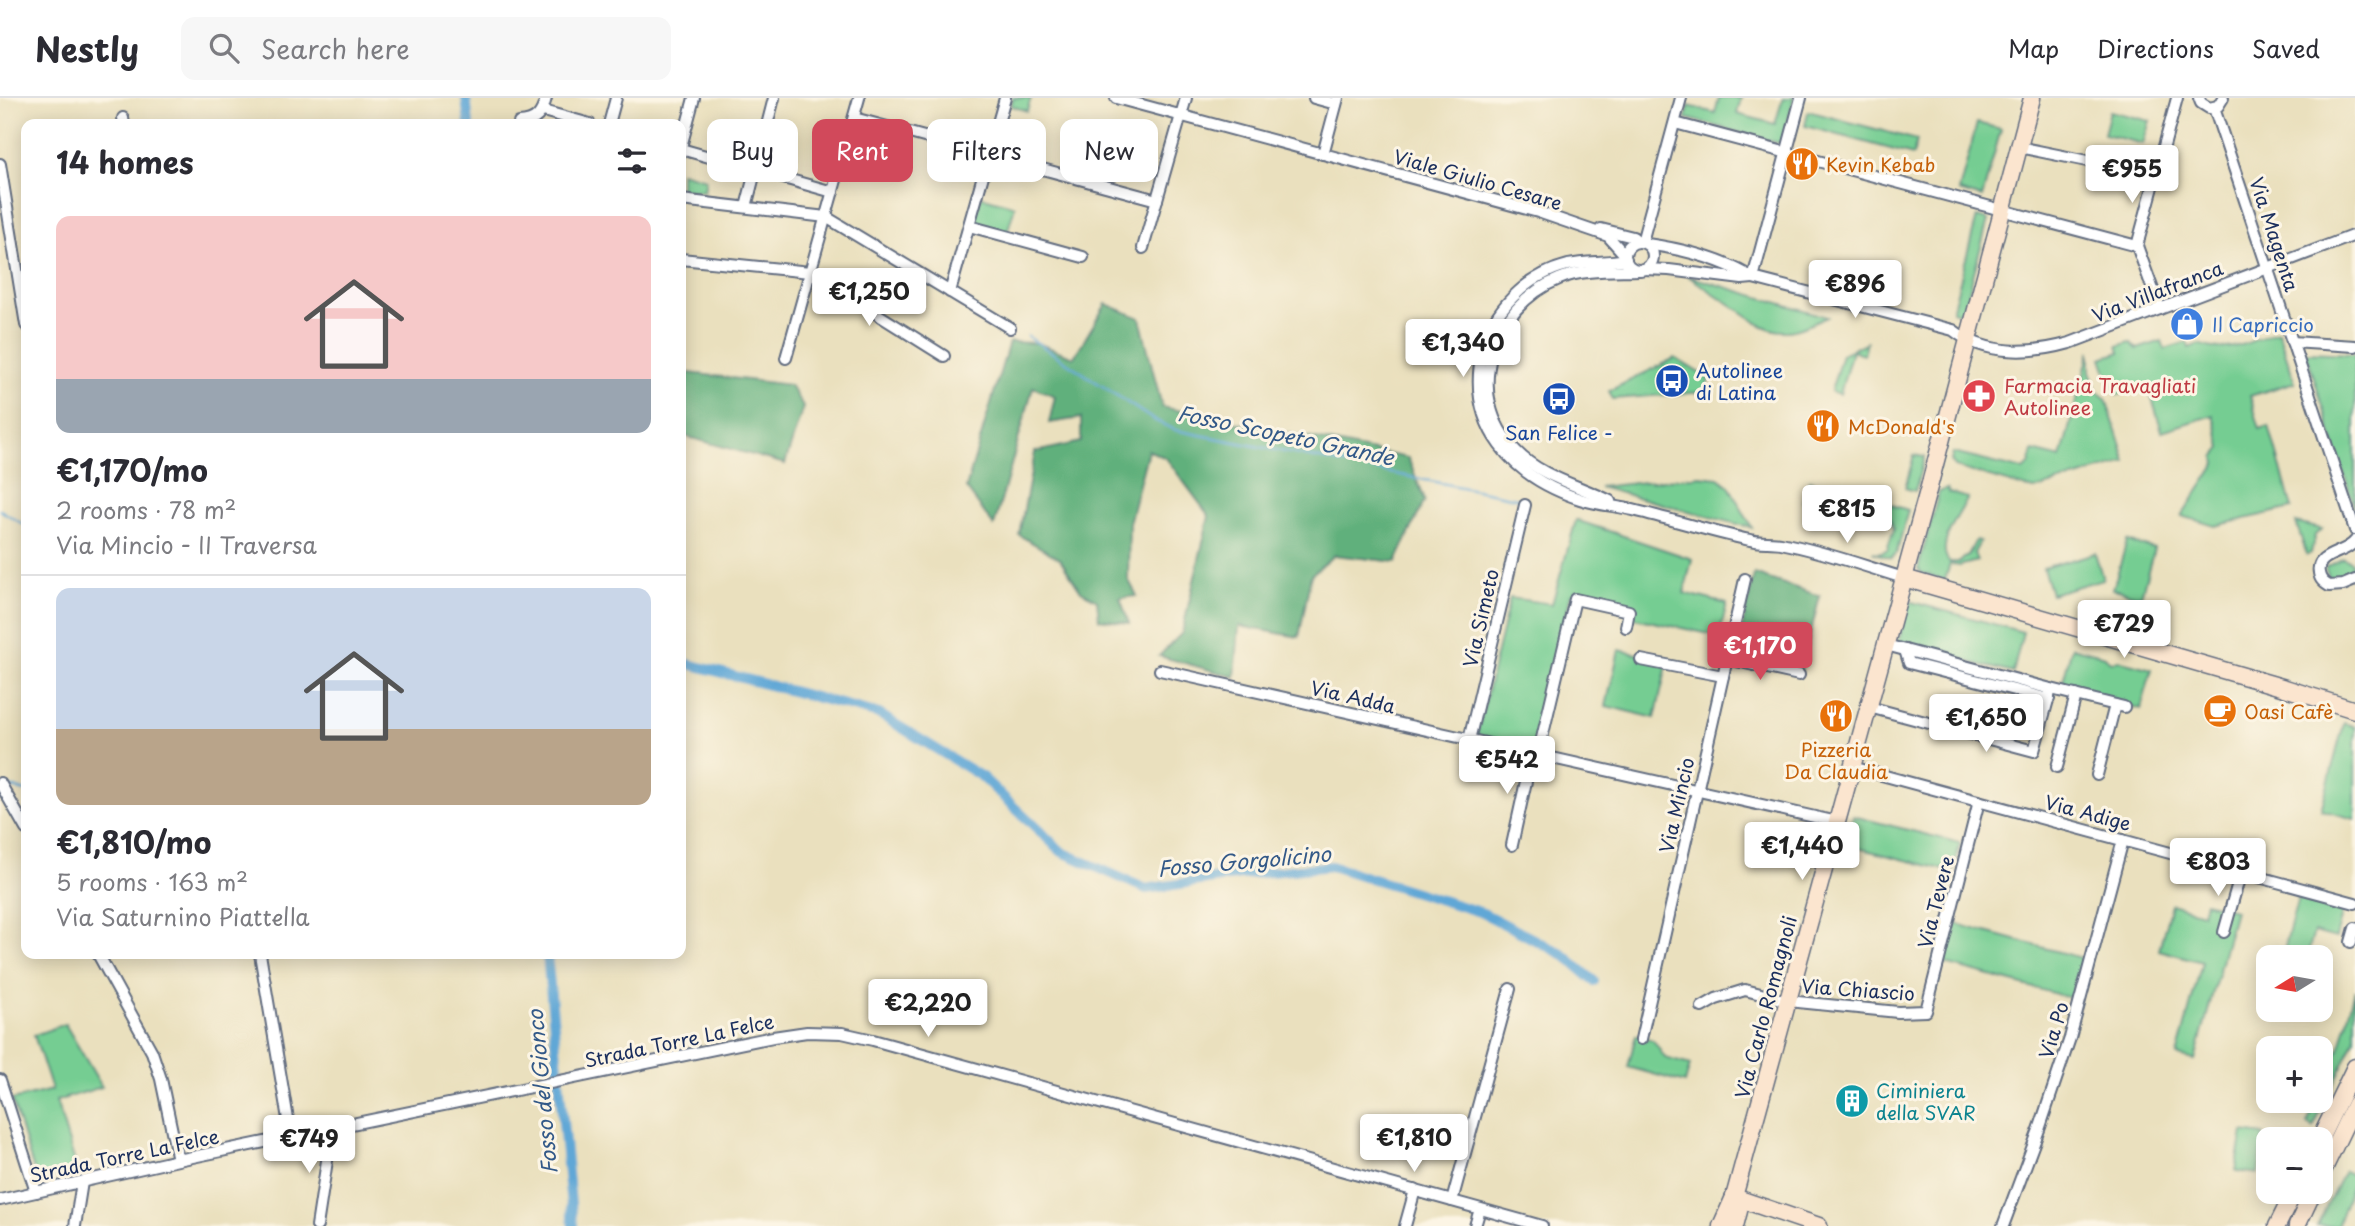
<!DOCTYPE html>
<meta charset="utf-8">
<style>
:root{--surface:#fff;--page:#f7f7f7;--text:#2b2b33;--muted:#7c7c81;--line:#e1e1e2;--accent:#d1495b}
body{margin:0;font-family:"Playpen Sans",sans-serif;background:var(--page);color:var(--text);height:100vh;display:flex;flex-direction:column;font-size:26px;white-space:nowrap}
*{box-sizing:border-box;margin:0}
p{font-size:23px;color:var(--muted)}
.icon{flex:none;width:38px;height:38px;fill:none;stroke:currentColor;stroke-width:2;stroke-linecap:round;stroke-linejoin:round}
.map{position:relative;flex:1;overflow:hidden}
.details{position:absolute;left:21px;top:21px;width:665px;height:840px;display:flex;flex-direction:column;background:var(--surface);border-radius:14px;box-shadow:0 4px 18px #0003}
.details>*{flex:none}
.hud{position:absolute;left:707px;top:21px;width:665px;height:63px;display:flex;gap:14px}
.needle{width:46px;rotate:259deg}
.buttons{position:absolute;left:2256px;top:847px;display:grid;gap:14px}
.buttons a{display:grid;place-items:center;width:77px;height:77px;border-radius:14px;background:var(--surface);box-shadow:0 4px 18px #0003;font-size:35px}
.price{position:absolute;translate:-50% -60px;padding:0 16px;border-radius:7px;background:#fff;color:#222;font-size:23px;line-height:46px;filter:drop-shadow(0 2px 4px #0008)}
.price::after{content:'';position:absolute;left:50%;top:42px;width:21px;height:16px;margin-left:-10px;background:inherit;clip-path:polygon(0 0,100% 0,50% 100%)}
.price.current{background:var(--accent);color:#fff}
ul{padding:0;list-style:none}
li{display:grid;align-content:center;gap:14px;height:371px;padding:0 35px}
li+li{border-top:2px solid var(--line)}
li span{display:grid;place-items:center;height:217px;border-radius:14px;color:#555}
li>.icon{margin-inline-start:auto}
span .icon{width:126px;height:126px;fill:#fffc;stroke-width:1}
li b{font-size:30px}
h2{display:flex;justify-content:space-between;align-items:center;height:84px;padding:0 35px;font-size:30px}
.chip{padding:0 24px;border-radius:14px;background:var(--surface);box-shadow:0 4px 18px #0003;font-size:24px;line-height:63px}
.chip.current{background:var(--accent);color:#fff}
header{display:flex;align-items:center;gap:42px;box-sizing:border-box;height:98px;padding:0 35px;background:var(--surface);border-bottom:2px solid var(--line)}
header strong{font-size:33px}
nav{display:flex;gap:38px;margin-inline-start:auto;font-size:24px}
.search{width:490px;height:63px;background:var(--page);display:flex;align-items:center;gap:18px;box-sizing:border-box;padding:0 24px;border-radius:14px;color:var(--muted);font-size:26px}
.map>svg:first-child{display:block}
.green{fill:#75cd92;stroke:#487e78;stroke-width:2}
.forest{fill:#60b07c;stroke:#3e706d;stroke-width:2}
.lines{fill:none;stroke-linecap:round;stroke-linejoin:round}
.stream{stroke:#60a7d6;stroke-width:2.5}
.canal{stroke:#60a7d6;stroke-width:10}
.street-casing{stroke:#636d80;stroke-width:14}
.secondary-casing{stroke:#636d80;stroke-width:19}
.street{stroke:#fff;stroke-width:10}
.secondary{stroke:#fbe5cf;stroke-width:16}
.labels{text-anchor:middle;dominant-baseline:central;stroke-width:6;stroke-linejoin:round;paint-order:stroke}
.food-label{font-size:19px;fill:#c56008;stroke:#fcf5e5;text-anchor:start}
.street-label{font-size:19px;fill:#1b2f5e;stroke:#fcf5e5}
.shop-label{font-size:19px;fill:#366cbe;stroke:#fcf5e5;text-anchor:start}
.transit-label{font-size:19px;fill:#164399;stroke:#fcf5e5;text-anchor:start}
.health-label{font-size:19px;fill:#be3a42;stroke:#fcf5e5;text-anchor:start}
.culture-label{font-size:19px;fill:#0d838f;stroke:#fcf5e5;text-anchor:start}
.water-label{font-size:21px;font-style:italic;fill:#335988;stroke:#fcf5e5}
</style>
<header>
<strong>Nestly</strong>
<div class="search"><svg class="icon" aria-label="search" viewBox="0 0 24 24"><circle cx="10" cy="10" r="6"/><path d="M15 15l6 6"/></svg>Search here</div>
<nav><a>Map</a><a>Directions</a><a>Saved</a></nav>
</header>
<div class="map">
<svg width="2355" height="1128" viewBox="0 0 2355 1128">
<rect width="100%" height="100%" fill="#fcf5e5"/>
<filter id="ink" filterUnits="userSpaceOnUse"><feTurbulence type="fractalNoise" baseFrequency=".0143" numOctaves="2"/><feDisplacementMap in="SourceGraphic" scale="14" xChannelSelector="R" yChannelSelector="G"/><feConvolveMatrix kernelMatrix="1 2 1 2 8 2 1 2 1" color-interpolation-filters="sRGB"/></filter>
<filter id="wash" filterUnits="userSpaceOnUse"><feTurbulence type="fractalNoise" baseFrequency=".00686" numOctaves="4" result="noise"/><feDisplacementMap in="SourceGraphic" scale="28" xChannelSelector="R" yChannelSelector="G"/><feGaussianBlur stdDeviation="1.57" result="paint"/><feColorMatrix in="noise" values="0 0 0 0 0 0 0 0 0 0 0 0 0 0 0 0 0 1.4 0 .05"/><feComposite in="paint" operator="in"/></filter>
<g filter="url(#wash)">
<rect width="100%" height="100%" fill="#eae0be"/>
<g class="green">
<polygon points="1013,0 1031,0 1027,13 1011,8"/>
<polygon points="1719,0 1741,0 1737,16 1775,26 1783,0 1794,0 1782,46 1686,20 1689,8 1715,15"/>
<polygon points="1808,13 1917,42 1913,57 1805,28"/>
<polygon points="2110,13 2150,23 2143,46 2104,36"/>
<polygon points="1977,25 2001,31 1982,100 1959,93"/>
<polygon points="681,74 706,81 704,93 681,92"/>
<polygon points="981,98 1015,108 1007,135 974,125"/>
<polygon points="1977,119 1988,122 1963,216 1952,213"/>
<path d="M1688,178L1827,219C1801,230 1788,240 1761,227Z"/>
<path d="M2278,233L2295,284L2250,298L2260,331L2269,328L2292,410L2215,428L2182,418L2216,366L2215,359L2222,350L2213,317L2162,333L2148,288L2117,297L2112,289L2102,260L2120,254L2118,248L2130,244L2137,251L2162,243L2165,251L2187,244L2189,250L2199,246C2227,258 2251,243 2278,233Z"/>
<polygon points="1867,244 1864,256 1852,253 1840,296 1831,293 1842,256"/>
<polygon points="2090,253 2090,273 2096,292 2106,301 2126,364 2034,392 1955,369 1951,363 1953,355 2023,372 2029,367 2033,353 2061,360"/>
<polygon points="2306,254 2355,256 2355,411"/>
<polygon points="1675,260 1709,281 1704,294 1613,301 1609,293"/>
<polygon points="1914,357 1924,359 1915,393 1905,390"/>
<polygon points="1700,378 1718,380 1729,388 1752,430 1599,389"/>
<polygon points="1809,382 1822,386 1822,391 1803,402"/>
<path d="M1947,391L1949,395L1968,400C1959,416 1934,450 1950,464H1960L1965,459H1967L1976,442L1980,444L1974,455L1977,463L1959,468L1950,466L1945,482L1922,475L1918,471L1939,394Z"/>
<polygon points="1882,404 1908,412 1897,454 1891,460 1872,454 1878,455 1887,452 1894,431"/>
<polygon points="1576,422 1692,461 1684,495 1727,506 1719,538 1630,519 1632,509 1571,496 1535,654 1476,640 1510,500 1552,506"/>
<polygon points="2296,425 2322,431 2315,437 2311,455 2307,457"/>
<polygon points="2127,443 2154,451 2141,498 2113,491"/>
<polygon points="2095,455 2103,481 2051,496 2043,470"/>
<path d="M2343,460L2352,464C2354,477 2341,482 2330,481L2326,472L2327,469Z"/>
<polygon points="1912,504 2023,534 2013,575 1898,546 1908,506"/>
<polygon points="2072,549 2105,558 2109,563 2113,564 2118,562 2152,571 2141,611 2061,590"/>
<polygon points="1619,552 1668,563 1655,620 1606,608"/>
<polygon points="2344,625 2355,629 2355,721 2321,712"/>
<polygon points="1853,718 1960,745 1953,774 1846,747"/>
<polygon points="2299,796 2344,808 2336,840 2314,834 2307,859 2283,856"/>
<polygon points="2205,804 2235,812 2195,962 2177,958 2202,864 2159,852 2171,806 2202,815"/>
<polygon points="1953,825 2081,860 2071,900 1942,865"/>
<polygon points="2355,892 2355,941 2313,1030 2307,1026 2317,1003 2320,1003 2321,994 2341,945"/>
<polygon points="65,926 102,989 56,1003 78,1074 37,1082 12,1002 52,992 34,937"/>
<polygon points="1636,937 1653,942 1665,960 1690,967 1685,985 1628,969"/>
<polygon points="2243,1034 2264,1037 2258,1076 2236,1073"/>
<polygon points="2344,1073 2355,1078 2337,1128 2317,1128"/>
</g>
<g class="forest">
<polygon points="1106,206 1140,220 1162,309 1408,360 1425,402 1396,464 1334,457 1311,477 1299,539 1239,528 1235,579 1159,558 1182,535 1209,418 1166,360 1148,352 1129,425 1128,481 1137,498 1120,500 1129,525 1099,521 1097,502 1081,493 1060,461 1019,437 1035,354 1081,344 1081,320 1049,325 1055,298 1033,289 994,428 966,390 1009,244 1037,245 1074,259"/>
<polygon points="681,274 790,287 803,309 785,366 681,337"/>
<polygon points="1754,476 1820,498 1801,573 1736,558"/>
</g>
<g class="lines">
<g class="stream">
<polyline points="1027,238 1152,321 1175,332 1521,401"/>
<polyline points="0,412 26,428"/>
<polyline points="10,689 26,693"/>
</g>
<g class="canal">
<polyline points="466,0 469,26"/>
<polyline points="681,564 879,616 982,679 1062,754 1146,791 1240,777 1331,768 1483,815 1564,857 1594,883"/>
<polyline points="547,856 573,1128"/>
</g>
</g>
</g>
<g filter="url(#ink)">
<g class="lines">
<g class="street-casing">
<g id="street">
<polyline points="1116,0 1538,114 1608,138 1625,157"/>
<polyline points="1314,0 1336,6"/>
<polyline points="2199,0 2201,5 2209,10 2218,8 2223,0"/>
<polyline points="2214,10 2355,432"/>
<polyline points="543,13 590,26"/>
<polyline points="123,20 124,26"/>
<polyline points="854,20 1157,102"/>
<path d="M519,25C537,24 542,16 546,0"/>
<polyline points="1675,25 2137,148"/>
<polyline points="609,26 616,0"/>
<polyline points="681,49 694,0"/>
<polyline points="2019,49 2141,74"/>
<polyline points="681,51 833,94"/>
<polyline points="1323,56 1338,0"/>
<polyline points="0,66 26,227"/>
<polyline points="681,102 826,119 1010,230"/>
<polyline points="746,109 774,0"/>
<polyline points="969,128 1083,159"/>
<polyline points="1601,131 1633,139 1639,144"/>
<polyline points="1642,144 1681,0"/>
<circle cx="1639" cy="158" r="14"/>
<path d="M1647,146C1682,151 1722,161 1753,180L1953,232C1986,258 2031,256 2070,245L2355,137"/>
<polyline points="1143,150 1186,0"/>
<polyline points="681,161 810,174 944,258"/>
<path d="M1626,161C1607,165 1587,163 1568,167C1527,177 1491,213 1482,254C1466,328 1512,379 1580,401C1598,407 1618,408 1637,413C1674,422 1712,434 1750,442C1760,445 1771,443 1781,445C1823,453 1864,468 1904,480"/>
<polyline points="1643,171 1669,172 1742,181 1753,180"/>
<polyline points="1753,180 1801,0"/>
<polyline points="950,194 1005,0"/>
<polyline points="2160,211 2137,148 2177,0"/>
<polyline points="2292,244 2355,248"/>
<polyline points="786,260 859,0"/>
<path d="M1610,403C1578,387 1541,379 1516,353C1461,298 1492,208 1559,181C1583,171 1613,173 1639,172"/>
<path d="M2355,443C2346,456 2315,455 2319,475C2320,482 2324,485 2329,488L2343,487L2355,482"/>
<polyline points="1905,552 1909,565 2049,601"/>
<polyline points="1727,561 1799,577"/>
<polyline points="1641,562 1723,578"/>
<polyline points="1160,572 1837,724"/>
<polyline points="2051,591 2124,609"/>
<polyline points="1869,609 2034,653 2051,591 1886,547"/>
<polyline points="1469,642 1525,407"/>
<polyline points="1538,657 1575,501 1629,513 1626,529"/>
<polyline points="1852,669 2355,805"/>
<polyline points="2057,669 2076,597"/>
<polyline points="2097,677 2115,607"/>
<polyline points="0,685 26,731"/>
<polyline points="1512,747 1532,656"/>
<polyline points="2224,834 2241,774"/>
<polyline points="2351,844 2355,830"/>
<polyline points="98,856 152,954 161,981 178,1062"/>
<polyline points="260,856 291,1039"/>
<polyline points="1702,909 1716,901 1745,892 1788,903 1898,914 1926,913 1979,703"/>
<polyline points="1641,941 1745,481"/>
<polyline points="0,982 36,1094"/>
<polyline points="0,1102 178,1062 773,939 807,934 842,935 873,942 1542,1128"/>
<polyline points="1452,1103 1510,891"/>
<polyline points="75,1128 82,1084"/>
<polyline points="317,1128 332,1030"/>
<polyline points="1405,1128 1415,1092"/>
<polyline points="1475,1128 1480,1111"/>
<polyline points="2003,1128 2040,1029 2070,940 2123,742"/>
</g>
</g>
<g class="secondary-casing">
<g id="secondary">
<polyline points="1904,480 2285,590 2355,612"/>
<polyline points="2320,1041 2355,969"/>
<polyline points="2320,1079 2355,1006"/>
<polyline points="1734,1099 1819,1128"/>
<polyline points="1721,1128 1734,1099 1929,389 2032,0"/>
<polyline points="1735,1128 1739,1113 1735,1101"/>
<polyline points="2277,1128 2294,1094"/>
<polyline points="2297,1128 2313,1094"/>
</g>
</g>
<use href="#street" class="street"/>
<use href="#secondary" class="secondary"/>
</g>
</g>
<defs>
<g id="restaurant-disc" transform="scale(1.75)"><circle r="9.5" fill="#e8710a" stroke="#fcf5e5"/><path d="M-5-6h1v4h1v-4h1v4h1v-4h1v5L-1.5 .5V6h-2V.5L-5-1ZM5-6V6H3V1.5H1.5Q1.5-4 5-6Z" fill="#fff"/></g>
<g id="shop-disc" transform="scale(1.75)"><circle r="9.5" fill="#3f7fe0" stroke="#fcf5e5"/><path d="M-5-2.5h2.3a2.7 3.5 0 0 1 5.4 0H5L5.5 6h-11ZM-1.5-2.5h3a1.5 2.3 0 0 0-3 0Z" fill="#fff"/></g>
<g id="bus-disc" transform="scale(1.75)"><circle r="9.5" fill="#1a4fb4" stroke="#fcf5e5"/><path d="M-5-6H5V4H4V6H2V4H-2V6H-4V4H-5ZM-3.5-4V0h7V-4ZM-3.5 1.2v1.5H-2V1.2ZM2 1.2v1.5H3.5V1.2Z" fill="#fff"/></g>
<g id="pharmacy-disc" transform="scale(1.75)"><circle r="9.5" fill="#e0444e" stroke="#fcf5e5"/><path d="M-2-6h4v4h4v4h-4v4h-4v-4h-4v-4h4Z" fill="#fff"/></g>
<g id="cafe-disc" transform="scale(1.75)"><circle r="9.5" fill="#e8710a" stroke="#fcf5e5"/><path d="M-5.5-4.5H6V0H3Q3 3.5 0 3.5H-2.5Q-5.5 3.5-5.5 0ZM3-3.2v2h1.7v-2ZM-6 4.5H4V6H-6Z" fill="#fff"/></g>
<g id="building-disc" transform="scale(1.75)"><circle r="9.5" fill="#0f9aa8" stroke="#fcf5e5"/><path d="M-4-6H4V6H1V3H-1V6H-4ZM-2.5-4.3h1.7v1.8h-1.7ZM.8-4.3h1.7v1.8H.8ZM-2.5-1h1.7V.8h-1.7ZM.8-1h1.7V.8H.8Z" fill="#fff"/></g>
</defs>
<g fill-rule="evenodd">
<use href="#restaurant-disc" x="1802" y="66"/>
<use href="#shop-disc" x="2187" y="226"/>
<use href="#bus-disc" x="1672" y="283"/>
<use href="#pharmacy-disc" x="1979" y="298"/>
<use href="#bus-disc" x="1559" y="301"/>
<use href="#restaurant-disc" x="1823" y="328"/>
<use href="#cafe-disc" x="2220" y="613"/>
<use href="#restaurant-disc" x="1836" y="618"/>
<use href="#building-disc" x="1852" y="1003"/>
</g>
<g class="labels">
<g class="food-label">
<text x="1826" y="66">Kevin Kebab</text>
<text x="1848" y="328">McDonald's</text>
<text x="2244" y="613">Oasi Cafè</text>
<text x="1836" y="651" text-anchor="middle">Pizzeria<tspan x="1836" dy="22">Da Claudia</tspan></text>
</g>
<g class="street-label">
<text transform="translate(1478 81) rotate(16)">Viale Giulio Cesare</text>
<text transform="translate(2275 136) rotate(72)">Via Magenta</text>
<text transform="translate(2157 193) rotate(-21)">Via Villafranca</text>
<text transform="translate(1480 520) rotate(-77)">Via Simeto</text>
<text transform="translate(1353 598) rotate(13)">Via Adda</text>
<text transform="translate(1676 707) rotate(-77)">Via Mincio</text>
<text transform="translate(2088 714) rotate(15)">Via Adige</text>
<text transform="translate(1935 804) rotate(-76)">Via Tevere</text>
<text transform="translate(1858 891) rotate(4)">Via Chiascio</text>
<text transform="translate(1765 909) rotate(-75)">Via Carlo Romagnoli</text>
<text transform="translate(2053 932) rotate(-73)">Via Po</text>
<text transform="translate(679 942) rotate(-12)">Strada Torre La Felce</text>
<text transform="translate(124 1057) rotate(-12)">Strada Torre La Felce</text>
</g>
<g class="shop-label">
<text x="2212" y="226">Il Capriccio</text>
</g>
<g class="transit-label">
<text x="1696" y="272">Autolinee<tspan x="1696" dy="22">di Latina</tspan></text>
<text x="1559" y="334" text-anchor="middle">San Felice -</text>
</g>
<g class="health-label">
<text x="2004" y="287">Farmacia Travagliati<tspan x="2004" dy="22">Autolinee</tspan></text>
</g>
<g class="culture-label">
<text x="1876" y="992">Ciminiera<tspan x="1876" dy="22">della SVAR</tspan></text>
</g>
<g class="water-label">
<text transform="translate(1286 336) rotate(12)">Fosso Scopeto Grande</text>
<text transform="translate(1244 762) rotate(-5)">Fosso Gorgolicino</text>
<text transform="translate(541 994) rotate(-95)">Fosso del Gionco</text>
</g>
</g>
</svg>
<div class="buttons">
<a><svg class="needle" viewBox="-14 -14 28 28"><path d="M0-13l5 13h-10z" fill="#e53935"/><path d="M0 13l5-13h-10z" fill="#7c7c81"/></svg></a>
<a>+</a>
<a>−</a>
</div>
<b class="price" style="left:2132px;top:107px">€955</b>
<b class="price" style="left:1855px;top:222px">€896</b>
<b class="price" style="left:869px;top:230px">€1,250</b>
<b class="price" style="left:1463px;top:281px">€1,340</b>
<b class="price" style="left:1847px;top:447px">€815</b>
<b class="price" style="left:2124px;top:562px">€729</b>
<b class="price current" style="left:1760px;top:584px">€1,170</b>
<b class="price" style="left:1986px;top:656px">€1,650</b>
<b class="price" style="left:1507px;top:698px">€542</b>
<b class="price" style="left:1802px;top:784px">€1,440</b>
<b class="price" style="left:2218px;top:800px">€803</b>
<b class="price" style="left:928px;top:941px">€2,220</b>
<b class="price" style="left:1414px;top:1076px">€1,810</b>
<b class="price" style="left:309px;top:1077px">€749</b>
<div class="hud">
<a class="chip">Buy</a>
<a class="chip current">Rent</a>
<a class="chip">Filters</a>
<a class="chip">New</a>
</div>
<section class="details">
<h2>14 homes<svg class="icon" aria-label="filters" viewBox="0 0 24 24"><path d="M4 7h16M4 17h16"/><circle cx="9" cy="7" r="2"/><circle cx="15" cy="17" r="2"/></svg></h2>
<ul>
<li><span style="background:linear-gradient(#f6c9c9 75%,#9aa5b1 0)"><svg class="icon" aria-label="home" viewBox="0 0 24 24"><path d="M3 11l9-7 9 7M6 9v11h12V9"/></svg></span><div><b>€1,170/mo</b><p>2 rooms · 78 m²</p><p>Via Mincio - II Traversa</p></div></li>
<li><span style="background:linear-gradient(#c9d6e8 65%,#b9a48a 0)"><svg class="icon" aria-label="home" viewBox="0 0 24 24"><path d="M3 11l9-7 9 7M6 9v11h12V9"/></svg></span><div><b>€1,810/mo</b><p>5 rooms · 163 m²</p><p>Via Saturnino Piattella</p></div></li>
</ul>
</section>
</div>
